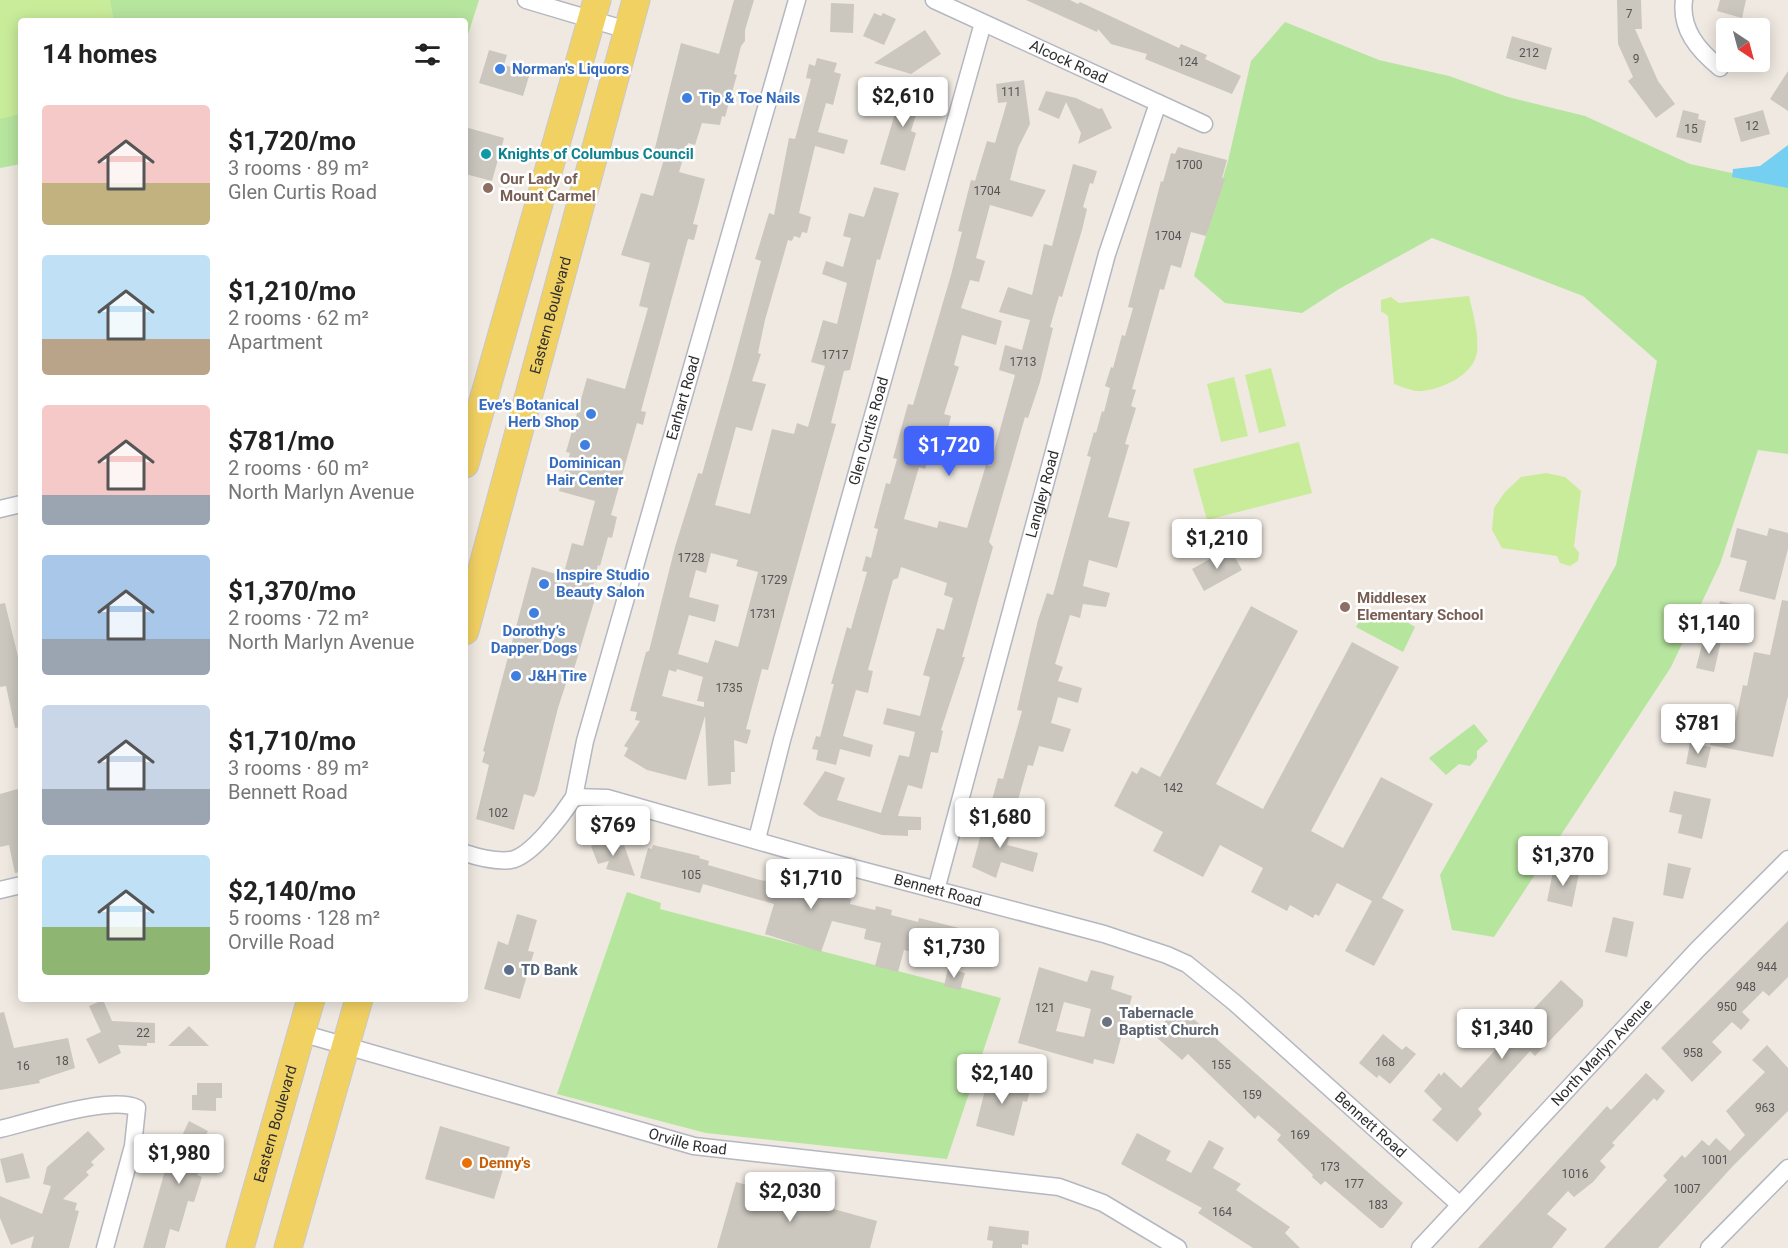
<!DOCTYPE html>
<meta charset="utf-8">
<style>
:root{--surface:#fff;--page:#f6f6f6;--text:#222;--muted:#767676;--accent:#4264fb}
body{margin:0;font-family:Roboto,sans-serif;background:var(--page);color:var(--text);height:100vh;display:flex;flex-direction:column;font-size:22px;white-space:nowrap}
*{box-sizing:border-box;margin:0}
p{font-size:20px;color:var(--muted)}
.icon{flex:none;width:33px;height:33px;fill:none;stroke:currentColor;stroke-width:2;stroke-linecap:round;stroke-linejoin:round}
.map{position:relative;flex:1;overflow:hidden}
.sheet{position:absolute;left:18px;top:18px;width:450px;height:984px;display:flex;flex-direction:column;background:var(--surface);border-radius:6px;box-shadow:0 3px 15px #0003}
.sheet>*{flex:none}
.needle{width:39px;rotate:144deg}
.controls{position:absolute;left:1716px;top:18px;display:grid;gap:12px}
.controls a{display:grid;place-items:center;width:54px;height:54px;border-radius:6px;background:var(--surface);box-shadow:0 3px 15px #0003;font-size:30px}
.price{position:absolute;translate:-50% -51px;padding:0 14px;border-radius:6px;background:#fff;color:#222;font-size:20px;line-height:39px;filter:drop-shadow(0 2px 3px #0008)}
.price::after{content:'';position:absolute;left:50%;top:36px;width:18px;height:14px;margin-left:-9px;background:inherit;clip-path:polygon(0 0,100% 0,50% 100%)}
.price.selected{background:var(--accent);color:#fff}
ul{padding:0;list-style:none}
li{display:flex;align-items:center;gap:18px;height:150px;padding:0 24px}
li span{display:grid;place-items:center;flex:none;width:168px;height:120px;border-radius:6px;color:#555}
li>.icon{margin-inline-start:auto}
span .icon{width:72px;height:72px;fill:#fffc;stroke-width:1}
li b{font-size:26px}
h2{display:flex;justify-content:space-between;align-items:center;height:72px;padding:0 24px;font-size:26px}
.map>svg:first-child{display:block}
.green{fill:#b6e59e}
.pitch{fill:#c9ec9a}
.water{fill:#75cff0}
.building{fill:#cbc7bf;fill-rule:evenodd}
.lines{fill:none;stroke-linecap:round;stroke-linejoin:round}
.minor-casing{stroke:#b4b7c1;stroke-width:19}
.primary-casing{stroke:#c9c9c9;stroke-width:29}
.minor{stroke:#fff;stroke-width:16}
.primary{stroke:#f2d163;stroke-width:27}
.shop-dot{fill:#3f7fe0;stroke:#fff;stroke-width:2}
.culture-dot{fill:#0f9aa8;stroke:#fff;stroke-width:2}
.education-dot{fill:#8d6e63;stroke:#fff;stroke-width:2}
.service-dot{fill:#5c6f8a;stroke:#fff;stroke-width:2}
.worship-dot{fill:#6b7280;stroke:#fff;stroke-width:2}
.food-dot{fill:#e8710a;stroke:#fff;stroke-width:2}
.labels{text-anchor:middle;dominant-baseline:central;stroke-width:5;stroke-linejoin:round;paint-order:stroke}
.number-label{font-size:12px;fill:#555452}
.street-label{font-size:15px;fill:#2e2e2e;stroke:#fff}
.shop-label{font-size:15px;font-weight:bold;fill:#366cbe;stroke:#fff;text-anchor:start}
.culture-label{font-size:15px;font-weight:bold;fill:#0d838f;stroke:#fff;text-anchor:start}
.education-label{font-size:15px;font-weight:bold;fill:#785e54;stroke:#fff;text-anchor:start}
.service-label{font-size:15px;font-weight:bold;fill:#4e5e75;stroke:#fff;text-anchor:start}
.worship-label{font-size:15px;font-weight:bold;fill:#5b616d;stroke:#fff;text-anchor:start}
.food-label{font-size:15px;font-weight:bold;fill:#c56008;stroke:#fff;text-anchor:start}
</style>
<div class="map">
<svg width="1788" height="1248" viewBox="0 0 1788 1248">
<rect width="100%" height="100%" fill="#efe9e1"/>
<g class="green">
<polygon points="0,0 479,0 465,44 465,21 21,21 21,164 0,168"/>
<polygon points="1285,22 1379,60 1449,76 1508,97 1585,116 1690,164 1788,185 1788,454 1758,450 1720,564 1671,667 1494,937 1452,930 1440,875 1616,565 1657,361 1583,296 1432,238 1339,289 1302,313 1225,303 1194,276 1228,161 1251,61"/>
<polygon points="1387,610 1415,627 1403,652 1356,627 1366,611"/>
<polygon points="1474,724 1488,741 1477,751 1477,758 1470,766 1459,764 1446,775 1429,758"/>
<polygon points="627,892 661,903 660,909 1001,998 947,1159 706,1133 557,1094"/>
</g>
<g class="pitch">
<polygon points="0,0 110,0 114,21 21,21 21,114 0,119"/>
<path d="M1469,296C1473,314 1479,333 1477,352C1474,375 1442,389 1422,391C1414,392 1402,387 1394,384L1388,316L1381,311V300L1391,297L1399,303Z"/>
<polygon points="1271,368 1286,426 1259,433 1245,375"/>
<polygon points="1234,377 1248,436 1221,442 1207,384"/>
<polygon points="1299,442 1312,493 1207,520 1193,469"/>
<polygon points="1546,473 1565,477 1581,491 1574,546 1579,553 1578,561 1570,566 1560,563 1557,556 1502,548 1492,530 1494,508 1505,492 1521,477"/>
</g>
<polygon class="water" points="1788,145 1788,188 1732,177 1733,169 1760,166"/>
<g class="building">
<polygon points="734,0 754,0 745,30 745,41 741,46 734,74 737,75 725,117 722,116 720,125 702,123 695,145 688,143 679,172 705,179 693,224 698,225 694,240 688,239 641,411 646,412 643,425 637,423 629,451 611,515 617,517 612,538 608,537 600,566 598,565 592,590 597,592 574,669 571,668 558,708 537,791 534,797 524,794 514,830 476,819 489,765 482,762 485,752 483,751 532,567 563,576 572,543 583,546 595,501 559,491 570,453 566,452 587,378 625,389 648,308 639,306 650,263 621,255 641,193 653,196 664,159 653,156 681,43 719,54"/>
<polygon points="1026,0 1070,0 1078,4 1080,2 1179,48 1181,44 1207,55 1205,59 1241,76 1232,94 1145,59 1147,54 1111,44 1098,29 1097,32"/>
<polygon points="1617,0 1641,0 1642,29 1635,29 1658,81 1675,104 1656,118 1628,81 1633,77 1618,44"/>
<polygon points="1720,0 1746,0 1742,18 1717,11"/>
<polygon points="831,3 854,4 853,33 830,32"/>
<polygon points="874,13 881,16 883,13 896,19 884,45 863,36"/>
<polygon points="925,30 941,54 911,74 874,63"/>
<polygon points="1512,36 1552,48 1546,70 1506,58"/>
<polygon points="489,50 507,55 504,65 530,73 523,96 479,83"/>
<path d="M817,58L837,63L834,72L841,74L833,105L826,103L818,132L848,140L844,154L815,146L799,213L811,217L807,233L802,232L800,238L794,236L792,241L788,240L765,320L758,353L761,354L752,381L766,384L752,431L736,427L715,505L750,514L772,429L794,434L797,423L808,427L825,366L811,362L823,320L837,324L847,283L822,274L826,261L843,267L851,238L843,236L849,213L864,217L874,187L899,193L880,260L877,259L850,370L844,371L831,423L836,424L768,670L762,669L746,729L751,730L747,744L734,740L735,772H731V784L708,786L705,716L686,780L647,770L624,756L628,748L624,746L640,721L635,720L637,712L630,711L646,652L649,651L675,547L698,473L702,474L733,365L761,261L755,259L760,243L769,213L774,215L789,138L795,139L811,79L806,78L809,64L815,66ZM711,553L738,560L736,566L758,572L738,647L715,640L708,663L678,654L689,615L715,622L719,605L689,597L696,570L706,573ZM677,669L703,677L697,701L704,702V707L662,696L669,670L676,672Z"/>
<polygon points="1788,71 1788,111 1770,99"/>
<polygon points="1024,80 1030,124 1018,148 1010,180 1046,190 1032,217 990,205 976,258 985,261 979,282 970,280 961,308 1002,321 996,345 962,335 954,365 959,367 944,414 951,416 948,429 960,432 953,460 930,454 925,469 919,467 904,519 937,528 939,521 967,528 986,465 990,466 1015,375 999,370 1005,345 1022,350 1030,320 999,312 1008,287 1032,295 1044,244 1052,246 1073,164 1097,171 1093,184 1090,183 1083,207 1087,209 1082,230 1062,297 1059,296 1050,327 1053,328 1040,382 1028,418 1025,417 989,542 993,547 962,657 965,657 941,730 943,731 938,753 931,752 922,789 908,785 898,816 921,817 921,830 908,830 908,836 882,835 819,816 803,804 825,771 845,778 837,800 881,813 899,755 909,757 915,732 883,724 887,708 920,716 930,677 923,675 937,628 944,630 953,598 944,595 947,583 901,567 898,578 893,580 868,670 873,671 868,693 856,690 843,736 873,745 870,757 840,749 836,765 816,760 818,750 812,749 816,736 820,737 834,684 831,684 847,627 851,629 852,625 867,572 862,571 866,556 871,558 878,529 874,528 886,483 890,484 897,459 893,458 908,404 913,405 951,275 962,232 958,231 971,180 975,181 987,141 995,143 1007,102 998,103 996,84"/>
<polygon points="904,83 928,90 924,103 920,102 911,131 916,133 905,171 880,164"/>
<polygon points="1046,91 1076,98 1099,109 1102,108 1112,128 1078,144 1081,133 1066,102 1059,119 1038,110"/>
<polygon points="1683,110 1699,114 1698,119 1706,121 1701,143 1676,137"/>
<polygon points="1763,110 1770,134 1741,142 1734,118"/>
<polygon points="465,127 504,138 492,181 465,174"/>
<polygon points="1178,147 1227,160 1222,178 1225,179 1206,236 1191,232 1181,268 1171,265 1164,290 1160,289 1132,389 1136,390 1131,406 1136,408 1125,444 1129,445 1108,517 1130,522 1123,547 1117,568 1089,560 1083,586 1110,593 1106,607 1083,604 1080,618 1070,615 1055,664 1063,667 1058,681 1082,688 1078,703 1058,697 1051,723 1071,729 1063,752 1039,746 1033,766 1028,765 1014,814 990,807 998,778 1003,779 1022,711 1017,710 1038,620 1047,593 1053,595 1091,457 1087,456 1094,432 1096,433 1102,411 1104,412 1110,388 1105,386 1111,367 1113,368 1122,335 1125,336 1133,308 1128,307 1161,181 1163,182 1171,153 1175,154"/>
<polygon points="1737,528 1767,536 1769,528 1788,533 1788,549 1775,600 1739,591 1747,561 1730,557"/>
<polygon points="1230,548 1242,570 1204,591 1192,569"/>
<polygon points="1782,600 1788,601 1788,696 1773,757 1710,745 1715,718 1735,723 1743,685 1747,686 1754,652 1770,655"/>
<polygon points="1720,601 1737,605 1733,626 1715,622"/>
<polygon points="5,603 21,669 21,727 15,728 6,686 0,687 0,604"/>
<polygon points="1251,606 1298,631 1216,784 1263,809 1352,642 1399,667 1311,831 1343,848 1381,777 1433,804 1382,898 1404,910 1374,966 1345,951 1372,901 1337,883 1319,916 1315,914 1313,918 1290,905 1287,911 1251,892 1263,868 1220,845 1203,877 1153,851 1163,832 1114,806 1132,771 1137,774 1141,767 1160,777"/>
<polygon points="1704,637 1721,641 1714,672 1696,668"/>
<polygon points="1690,743 1711,747 1706,768 1686,764"/>
<polygon points="21,788 21,872 15,873 9,845 0,847 0,794"/>
<polygon points="1674,791 1711,799 1702,839 1678,833 1682,815 1669,812"/>
<polygon points="985,819 1014,820 1007,845 1038,853 1033,872 1001,862 996,878 972,867"/>
<polygon points="613,838 617,848 624,845 635,876 606,869 609,861 598,864 591,846"/>
<polygon points="653,845 700,856 699,858 709,861 708,865 760,880 766,881 768,875 851,899 850,904 875,910 876,906 892,910 891,915 918,922 919,918 971,931 962,964 904,950 898,972 875,966 881,943 864,939 866,929 832,921 821,952 765,934 774,904 703,884 700,893 640,878 648,848 652,849"/>
<polygon points="1668,863 1691,868 1683,899 1663,895"/>
<polygon points="1554,867 1579,873 1572,907 1547,901"/>
<polygon points="517,914 537,920 528,951 534,952 520,999 484,989 498,941 508,945"/>
<polygon points="1613,917 1634,922 1627,957 1605,952"/>
<polygon points="1788,921 1788,977 1769,996 1763,991 1742,1012 1750,1020 1741,1030 1732,1022 1712,1042 1722,1052 1692,1082 1661,1048"/>
<path d="M1039,967L1087,982L1091,970L1114,976L1111,989L1132,996L1114,1064L1094,1059L1093,1064L1018,1043ZM1064,1002L1091,1009L1084,1037L1056,1031Z"/>
<polygon points="948,968 965,973 960,990 944,986"/>
<polygon points="1561,980 1583,1000 1583,1006 1535,1056 1530,1051 1511,1072 1478,1109 1482,1114 1457,1142 1432,1120 1442,1109 1424,1091 1439,1073 1441,1076 1444,1072 1461,1088 1497,1048 1491,1042 1513,1018 1515,1020 1523,1012 1527,1016"/>
<polygon points="103,1000 112,1021 155,1023 155,1043 147,1043 147,1046 118,1045 121,1053 99,1064 86,1039 101,1032 89,1006"/>
<polygon points="1180,1007 1403,1203 1383,1228 1380,1228 1325,1181 1321,1185 1312,1177 1313,1175 1277,1140 1281,1135 1258,1115 1255,1119 1188,1054 1182,1060 1155,1036 1159,1031 1157,1029"/>
<polygon points="4,1012 14,1048 68,1038 75,1068 39,1080 40,1083 0,1090 0,1013"/>
<polygon points="189,1026 209,1046 168,1046"/>
<polygon points="1383,1034 1402,1050 1406,1046 1416,1054 1390,1084 1379,1075 1377,1078 1359,1063"/>
<polygon points="1767,1045 1788,1068 1788,1111 1733,1166 1658,1248 1604,1248 1667,1180 1663,1176 1682,1155 1685,1158 1702,1140 1709,1146 1716,1138 1730,1151 1745,1135 1726,1111 1765,1072 1752,1060"/>
<polygon points="1646,1073 1665,1091 1657,1101 1654,1098 1612,1143 1615,1145 1600,1161 1606,1167 1593,1182 1574,1197 1568,1191 1547,1214 1567,1229 1552,1248 1478,1248 1607,1106 1611,1110"/>
<polygon points="989,1074 1031,1085 1027,1102 1023,1101 1014,1136 976,1126"/>
<polygon points="197,1083 222,1083 222,1098 216,1098 216,1111 192,1110 192,1095 197,1095"/>
<polygon points="189,1121 208,1131 206,1135 215,1139 197,1175 202,1177 194,1202 188,1201 179,1232 170,1229 165,1248 143,1248 164,1174"/>
<polygon points="440,1126 510,1147 494,1199 425,1179"/>
<polygon points="88,1131 105,1149 91,1162 94,1165 86,1172 89,1175 63,1199 77,1203 75,1210 79,1211 69,1248 31,1248 34,1236 11,1245 0,1218 0,1196 42,1214 51,1186 43,1184 47,1167"/>
<polygon points="1137,1133 1171,1151 1166,1160 1191,1173 1209,1140 1224,1148 1213,1168 1241,1184 1236,1190 1290,1227 1285,1233 1300,1248 1253,1248 1198,1213 1202,1208 1121,1164"/>
<polygon points="23,1153 30,1178 6,1183 0,1159"/>
<polygon points="736,1182 877,1221 870,1248 717,1248"/>
<polygon points="989,1226 1029,1231 1028,1245 1022,1244 1022,1248 992,1248 993,1241 987,1240"/>
</g>
<g class="lines">
<g class="minor-casing">
<g id="minor">
<polyline points="526,0 627,30"/>
<path id="s1" d="M934,0L1204,124"/>
<path d="M1684,0C1680,29 1698,50 1720,68"/>
<polyline points="0,509 21,504"/>
<path id="s2" d="M574,797L585,741L797,0"/>
<path id="s3" d="M757,839L782,740L983,23"/>
<path id="s4" d="M465,853C480,858 495,862 511,860C532,856 563,814 574,797L607,798L838,864L1104,934L1167,955L1187,964L1235,1003L1460,1205"/>
<polyline points="0,890 21,885"/>
<path id="s5" d="M936,890L1107,254L1158,103"/>
<path id="s6" d="M301,1033L694,1146L1059,1187L1103,1203L1178,1248"/>
<path d="M0,1129C31,1122 110,1095 137,1108L133,1146L105,1248"/>
<path id="s7" d="M1420,1248L1697,950L1788,859"/>
<polyline points="1709,1248 1788,1168"/>
</g>
</g>
<g class="primary-casing">
<g id="primary">
<polyline points="465,464 597,0"/>
<path id="s8" d="M465,631L636,0"/>
<path id="s9" d="M240,1248L311,999"/>
<polyline points="288,1248 359,999"/>
</g>
</g>
<use href="#minor" class="minor"/>
<use href="#primary" class="primary"/>
</g>
<g class="shop-dot">
<circle cx="500" cy="69" r="6"/>
<circle cx="687" cy="98" r="6"/>
<circle cx="591" cy="414" r="6"/>
<circle cx="585" cy="445" r="6"/>
<circle cx="544" cy="584" r="6"/>
<circle cx="534" cy="613" r="6"/>
<circle cx="516" cy="676" r="6"/>
</g>
<circle class="culture-dot" cx="486" cy="154" r="6"/>
<g class="education-dot">
<circle cx="488" cy="188" r="6"/>
<circle cx="1345" cy="607" r="6"/>
</g>
<circle class="service-dot" cx="509" cy="970" r="6"/>
<circle class="worship-dot" cx="1107" cy="1022" r="6"/>
<circle class="food-dot" cx="467" cy="1163" r="6"/>
<g class="labels">
<g class="number-label">
<text x="1629" y="14">7</text>
<text x="1529" y="53">212</text>
<text x="1636" y="59">9</text>
<text x="1188" y="62">124</text>
<text x="1011" y="92">111</text>
<text x="1752" y="126">12</text>
<text x="1691" y="129">15</text>
<text x="1189" y="165">1700</text>
<text x="987" y="191">1704</text>
<text x="1168" y="236">1704</text>
<text x="835" y="355">1717</text>
<text x="1023" y="362">1713</text>
<text x="691" y="558">1728</text>
<text x="774" y="580">1729</text>
<text x="763" y="614">1731</text>
<text x="729" y="688">1735</text>
<text x="1173" y="788">142</text>
<text x="498" y="813">102</text>
<text x="691" y="875">105</text>
<text x="1767" y="967">944</text>
<text x="1746" y="987">948</text>
<text x="1727" y="1007">950</text>
<text x="1045" y="1008">121</text>
<text x="143" y="1033">22</text>
<text x="1693" y="1053">958</text>
<text x="62" y="1061">18</text>
<text x="1385" y="1062">168</text>
<text x="1221" y="1065">155</text>
<text x="23" y="1066">16</text>
<text x="1252" y="1095">159</text>
<text x="1765" y="1108">963</text>
<text x="1300" y="1135">169</text>
<text x="1715" y="1160">1001</text>
<text x="1330" y="1167">173</text>
<text x="1575" y="1174">1016</text>
<text x="1354" y="1184">177</text>
<text x="1687" y="1189">1007</text>
<text x="1378" y="1205">183</text>
<text x="1222" y="1212">164</text>
</g>
<g class="street-label">
<text stroke="none"><textPath href="#s1" startOffset="148">Alcock Road</textPath></text>
<text stroke="none"><textPath href="#s8" startOffset="327">Eastern Boulevard</textPath></text>
<text stroke="none"><textPath href="#s2" startOffset="414">Earhart Road</textPath></text>
<text stroke="none"><textPath href="#s3" startOffset="423">Glen Curtis Road</textPath></text>
<text stroke="none"><textPath href="#s5" startOffset="410">Langley Road</textPath></text>
<text stroke="none"><textPath href="#s4" startOffset="514">Bennett Road</textPath></text>
<text stroke="none"><textPath href="#s7" startOffset="267">North Marlyn Avenue</textPath></text>
<text stroke="none"><textPath href="#s9" startOffset="129">Eastern Boulevard</textPath></text>
<text stroke="none"><textPath href="#s4" startOffset="1018">Bennett Road</textPath></text>
<text stroke="none"><textPath href="#s6" startOffset="402">Orville Road</textPath></text>
</g>
<g class="shop-label">
<text x="512" y="69">Norman's Liquors</text>
<text x="699" y="98">Tip &amp; Toe Nails</text>
<text x="579" y="405" text-anchor="end">Eve’s Botanical<tspan x="579" dy="17">Herb Shop</tspan></text>
<text x="585" y="463" text-anchor="middle">Dominican<tspan x="585" dy="17">Hair Center</tspan></text>
<text x="556" y="575">Inspire Studio<tspan x="556" dy="17">Beauty Salon</tspan></text>
<text x="534" y="631" text-anchor="middle">Dorothy’s<tspan x="534" dy="17">Dapper Dogs</tspan></text>
<text x="528" y="676">J&amp;H Tire</text>
</g>
<g class="culture-label">
<text x="498" y="154">Knights of Columbus Council</text>
</g>
<g class="education-label">
<text x="500" y="179">Our Lady of<tspan x="500" dy="17">Mount Carmel</tspan></text>
<text x="1357" y="598">Middlesex<tspan x="1357" dy="17">Elementary School</tspan></text>
</g>
<g class="service-label">
<text x="521" y="970">TD Bank</text>
</g>
<g class="worship-label">
<text x="1119" y="1013">Tabernacle<tspan x="1119" dy="17">Baptist Church</tspan></text>
</g>
<g class="food-label">
<text x="479" y="1163">Denny's</text>
</g>
</g>
</svg>
<div class="controls">
<a><svg class="needle" viewBox="-14 -14 28 28"><path d="M0-13l5 13h-10z" fill="#e53935"/><path d="M0 13l5-13h-10z" fill="#767676"/></svg></a>
</div>
<b class="price" style="left:903px;top:128px">$2,610</b>
<b class="price selected" style="left:949px;top:477px">$1,720</b>
<b class="price" style="left:1217px;top:570px">$1,210</b>
<b class="price" style="left:1709px;top:655px">$1,140</b>
<b class="price" style="left:1698px;top:755px">$781</b>
<b class="price" style="left:1000px;top:849px">$1,680</b>
<b class="price" style="left:613px;top:857px">$769</b>
<b class="price" style="left:1563px;top:887px">$1,370</b>
<b class="price" style="left:811px;top:910px">$1,710</b>
<b class="price" style="left:954px;top:979px">$1,730</b>
<b class="price" style="left:1502px;top:1060px">$1,340</b>
<b class="price" style="left:1002px;top:1105px">$2,140</b>
<b class="price" style="left:179px;top:1185px">$1,980</b>
<b class="price" style="left:790px;top:1223px">$2,030</b>
<section class="sheet">
<h2>14 homes<svg class="icon" aria-label="filters" viewBox="0 0 24 24"><path d="M4 7h16M4 17h16"/><circle cx="9" cy="7" r="2"/><circle cx="15" cy="17" r="2"/></svg></h2>
<ul>
<li><span style="background:linear-gradient(#f6c9c9 65%,#c2b280 0)"><svg class="icon" aria-label="home" viewBox="0 0 24 24"><path d="M3 11l9-7 9 7M6 9v11h12V9"/></svg></span><div><b>$1,720/mo</b><p>3 rooms · 89 m²</p><p>Glen Curtis Road</p></div></li>
<li><span style="background:linear-gradient(#bfe0f5 70%,#b9a48a 0)"><svg class="icon" aria-label="home" viewBox="0 0 24 24"><path d="M3 11l9-7 9 7M6 9v11h12V9"/></svg></span><div><b>$1,210/mo</b><p>2 rooms · 62 m²</p><p>Apartment</p></div></li>
<li><span style="background:linear-gradient(#f6c9c9 75%,#9aa5b1 0)"><svg class="icon" aria-label="home" viewBox="0 0 24 24"><path d="M3 11l9-7 9 7M6 9v11h12V9"/></svg></span><div><b>$781/mo</b><p>2 rooms · 60 m²</p><p>North Marlyn Avenue</p></div></li>
<li><span style="background:linear-gradient(#a9c7e8 70%,#9aa5b1 0)"><svg class="icon" aria-label="home" viewBox="0 0 24 24"><path d="M3 11l9-7 9 7M6 9v11h12V9"/></svg></span><div><b>$1,370/mo</b><p>2 rooms · 72 m²</p><p>North Marlyn Avenue</p></div></li>
<li><span style="background:linear-gradient(#c9d6e8 70%,#9aa5b1 0)"><svg class="icon" aria-label="home" viewBox="0 0 24 24"><path d="M3 11l9-7 9 7M6 9v11h12V9"/></svg></span><div><b>$1,710/mo</b><p>3 rooms · 89 m²</p><p>Bennett Road</p></div></li>
<li><span style="background:linear-gradient(#bfe0f5 60%,#8fb573 0)"><svg class="icon" aria-label="home" viewBox="0 0 24 24"><path d="M3 11l9-7 9 7M6 9v11h12V9"/></svg></span><div><b>$2,140/mo</b><p>5 rooms · 128 m²</p><p>Orville Road</p></div></li>
</ul>
</section>
</div>
